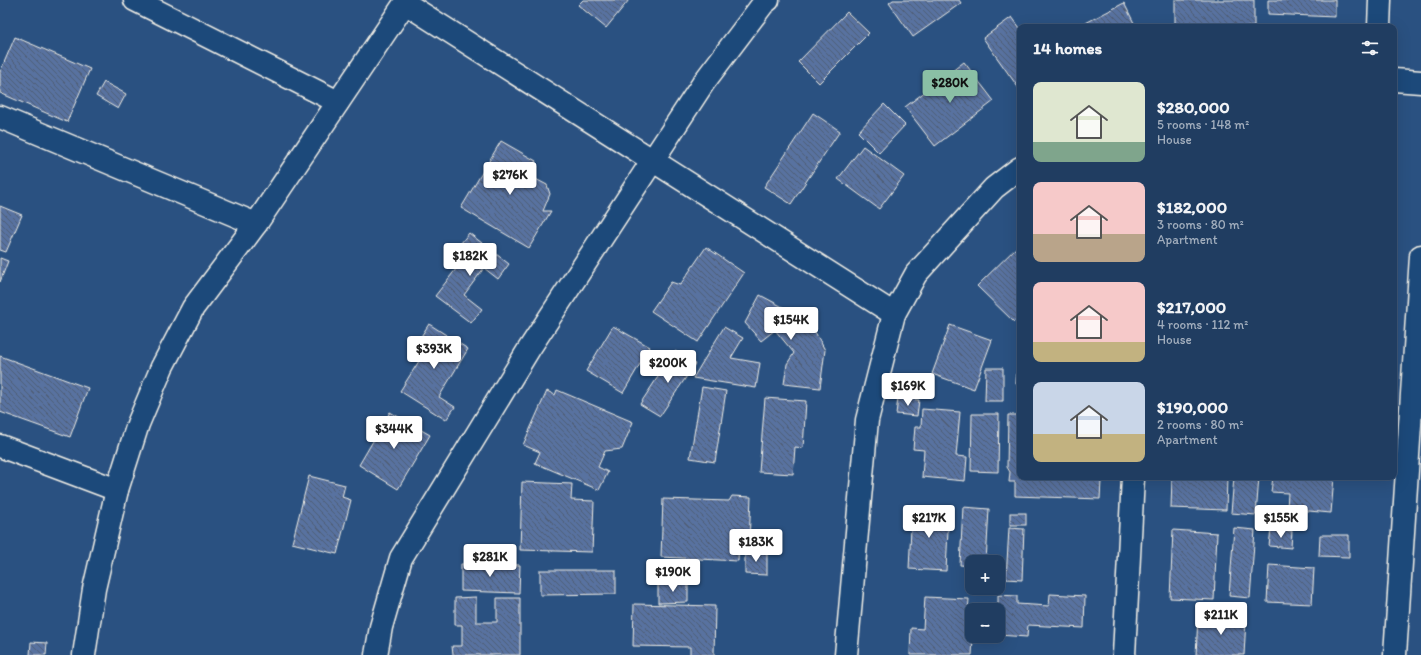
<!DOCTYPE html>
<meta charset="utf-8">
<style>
:root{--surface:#203d61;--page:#2d486a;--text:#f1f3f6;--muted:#a2aebd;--line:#3d5676;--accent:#8abfa5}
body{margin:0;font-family:Itim,sans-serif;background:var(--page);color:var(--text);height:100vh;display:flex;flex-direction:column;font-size:15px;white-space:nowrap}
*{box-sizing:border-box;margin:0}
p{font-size:13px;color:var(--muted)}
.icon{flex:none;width:22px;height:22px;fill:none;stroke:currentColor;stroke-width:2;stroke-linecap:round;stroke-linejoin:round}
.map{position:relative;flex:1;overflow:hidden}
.side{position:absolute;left:1017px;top:24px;width:380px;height:456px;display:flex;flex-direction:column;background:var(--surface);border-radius:8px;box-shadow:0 4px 16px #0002,0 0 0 1px var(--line)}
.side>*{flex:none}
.buttons{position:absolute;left:965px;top:555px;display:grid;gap:8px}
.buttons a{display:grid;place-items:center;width:40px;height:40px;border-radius:8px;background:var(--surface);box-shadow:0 4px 16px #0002,0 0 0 1px var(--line);font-size:20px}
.price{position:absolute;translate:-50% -34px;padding:0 9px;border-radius:4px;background:#fff;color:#222;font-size:13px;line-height:26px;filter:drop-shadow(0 1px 2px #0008)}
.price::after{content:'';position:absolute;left:50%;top:24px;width:12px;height:9px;margin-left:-6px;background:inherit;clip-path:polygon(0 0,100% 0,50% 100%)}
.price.active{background:var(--accent);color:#111}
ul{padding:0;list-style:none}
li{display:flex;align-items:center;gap:12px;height:100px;padding:0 16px}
li span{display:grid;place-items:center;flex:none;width:112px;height:80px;border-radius:8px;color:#555}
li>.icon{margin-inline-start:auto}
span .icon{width:48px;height:48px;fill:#fffc;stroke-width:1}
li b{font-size:17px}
h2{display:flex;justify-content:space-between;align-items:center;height:48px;padding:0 16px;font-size:17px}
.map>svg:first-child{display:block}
.building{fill:url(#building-back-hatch);stroke:#f4f1e8}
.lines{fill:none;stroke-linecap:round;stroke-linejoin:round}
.minor-casing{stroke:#f4f1e8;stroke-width:25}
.minor{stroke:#1f4a7a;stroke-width:22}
</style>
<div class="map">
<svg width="1421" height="655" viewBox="0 0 1421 655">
<defs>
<pattern id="building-back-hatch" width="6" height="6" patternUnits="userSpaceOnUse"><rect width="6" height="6" fill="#5872a0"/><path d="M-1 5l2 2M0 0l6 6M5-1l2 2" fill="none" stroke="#505d73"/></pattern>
</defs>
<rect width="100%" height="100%" fill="#2a5181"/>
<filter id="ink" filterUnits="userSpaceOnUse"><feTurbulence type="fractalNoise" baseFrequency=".025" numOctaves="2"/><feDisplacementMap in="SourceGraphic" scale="8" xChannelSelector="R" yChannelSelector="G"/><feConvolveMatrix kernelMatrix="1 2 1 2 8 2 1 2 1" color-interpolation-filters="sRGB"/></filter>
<g filter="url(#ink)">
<g class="building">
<polygon points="583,0 629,0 606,28 578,5"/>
<polygon points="893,0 959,0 961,3 913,37 889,3"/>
<rect x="1175" y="0" width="79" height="27"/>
<polygon points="1268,0 1335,0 1335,17 1268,14"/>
<polygon points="1124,3 1136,27 1078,27"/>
<polygon points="847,12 869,33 819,83 798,62"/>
<polygon points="1012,17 1020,28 1020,90 983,38"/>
<polygon points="15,37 90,69 67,122 0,93 0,72"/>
<polygon points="964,62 994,101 935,146 905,107"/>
<polygon points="104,82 126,94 118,109 96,96"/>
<polygon points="884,104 905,125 879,153 858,132"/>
<polygon points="813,113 840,131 791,204 764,187"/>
<polygon points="501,141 536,161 528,175 547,185 550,194 543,211 551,211 529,248 461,208"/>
<polygon points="863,146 904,176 879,209 838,179"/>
<polygon points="0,206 22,215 6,252 0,250"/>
<polygon points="469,233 509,264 498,279 484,268 464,295 482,309 471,323 435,296 467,255 457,248"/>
<polygon points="1020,244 1020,315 1014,322 977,286"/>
<polygon points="706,247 744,273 698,342 651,311 671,282 680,285"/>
<polygon points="0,258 8,261 0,282"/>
<polygon points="760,295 809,321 825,350 820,388 784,384 787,364 794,353 775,330 761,341 745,323"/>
<polygon points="429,324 468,349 439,397 455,407 446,420 400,391 421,358 411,352"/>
<polygon points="950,325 992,340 974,389 932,374"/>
<polygon points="613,326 650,347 623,393 586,371"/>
<polygon points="724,327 743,338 731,358 760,363 756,388 693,378"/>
<polygon points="1019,330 1020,330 1020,384 1016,384"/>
<polygon points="675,351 695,364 660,416 640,404"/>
<polygon points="0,356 88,388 70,437 0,412"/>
<polygon points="986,368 1003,368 1003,401 985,401"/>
<polygon points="702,387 726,391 715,462 690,458"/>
<polygon points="557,390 633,422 622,449 605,451 598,467 608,472 599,490 535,463 540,452 523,445 547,391 555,395"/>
<polygon points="765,398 806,401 803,448 795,447 793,474 759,472"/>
<polygon points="898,398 919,400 917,416 896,414"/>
<polygon points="922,409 960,412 956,456 967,457 965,481 922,477 924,450 913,449 915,427 921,427"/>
<polygon points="390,412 430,435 398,489 359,465"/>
<polygon points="972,414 999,414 998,472 971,471"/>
<polygon points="1008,415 1020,415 1020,477 1108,477 1108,481 1101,481 1100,499 1015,496 1015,482 1009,482 1010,472 1007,467"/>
<polygon points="309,476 345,485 342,497 351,500 337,554 292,543"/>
<polygon points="1172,477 1227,477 1226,510 1171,508"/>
<polygon points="1234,477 1259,477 1256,515 1231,513"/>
<polygon points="1273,477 1334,477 1331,513 1287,509 1288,493 1271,492"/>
<polygon points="522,482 572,484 571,500 594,501 592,552 520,550"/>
<polygon points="732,496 751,497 749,542 739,541 738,561 661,557 663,499 729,501"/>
<polygon points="963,507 989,509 986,562 972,562 972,566 960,565"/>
<polygon points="912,508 949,509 946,571 909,569"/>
<rect x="1010" y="513" width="16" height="12"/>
<polygon points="1009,528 1024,529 1022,580 1006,579"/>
<polygon points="1234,528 1255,530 1250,598 1229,596"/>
<polygon points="1271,529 1292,531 1291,548 1269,546"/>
<polygon points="1173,530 1217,533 1214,600 1170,598"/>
<polygon points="1320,535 1349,535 1349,557 1319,556"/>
<polygon points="745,551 767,552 767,575 745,574"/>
<polygon points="461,564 520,565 519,593 461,591"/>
<polygon points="1269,565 1314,568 1312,604 1267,602"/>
<polygon points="540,570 616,570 616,594 540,595"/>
<polygon points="688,583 688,602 658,603 658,584"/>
<polygon points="1050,594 1085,596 1084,628 1028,625 1027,637 998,635 998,595 1017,596 1017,604 1049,606"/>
<polygon points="476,597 476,622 497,622 497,598 520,598 520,655 453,655 452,646 462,646 462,625 455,625 455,598"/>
<polygon points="925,597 969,599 966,638 973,639 972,655 910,655 911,628 923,629"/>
<polygon points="634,604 715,606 714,655 690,655 690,647 633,646"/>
<polygon points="1198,617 1246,619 1244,655 1196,655"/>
<polygon points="31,642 47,643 46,655 30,655"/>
</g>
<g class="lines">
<g class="minor-casing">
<g id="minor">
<polyline points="135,0 338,102"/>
<polyline points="405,3 894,314"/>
<polyline points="1379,27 1380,0"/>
<polyline points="1394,80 1421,82"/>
<polyline points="0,117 256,224"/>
<polyline points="0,446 117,490"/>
<polyline points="84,655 94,589 117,490 138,424 162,367 193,308 256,224 407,0"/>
<polyline points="376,655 381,627 401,558 529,349 704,82 763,4 768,0"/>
<polyline points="846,655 867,420 894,314 916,274 994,188 1020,168"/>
<polyline points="1124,655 1133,477"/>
<polyline points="1395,655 1421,256"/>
</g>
</g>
<use href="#minor" class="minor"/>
</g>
</g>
</svg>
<div class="buttons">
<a>+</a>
<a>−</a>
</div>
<b class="price active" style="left:950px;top:104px">$280K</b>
<b class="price" style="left:510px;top:196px">$276K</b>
<b class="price" style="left:470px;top:277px">$182K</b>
<b class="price" style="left:791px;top:341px">$154K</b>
<b class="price" style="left:434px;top:370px">$393K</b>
<b class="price" style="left:668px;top:384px">$200K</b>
<b class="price" style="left:908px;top:407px">$169K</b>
<b class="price" style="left:394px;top:450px">$344K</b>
<b class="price" style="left:929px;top:539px">$217K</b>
<b class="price" style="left:1281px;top:539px">$155K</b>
<b class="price" style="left:756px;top:563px">$183K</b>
<b class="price" style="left:490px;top:578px">$281K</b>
<b class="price" style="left:673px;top:593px">$190K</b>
<b class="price" style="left:1221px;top:636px">$211K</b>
<section class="side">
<h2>14 homes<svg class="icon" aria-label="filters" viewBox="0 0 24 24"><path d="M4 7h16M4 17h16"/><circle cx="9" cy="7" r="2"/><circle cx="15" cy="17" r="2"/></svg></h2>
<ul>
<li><span style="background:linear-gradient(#dfe7d0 75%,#7fa58c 0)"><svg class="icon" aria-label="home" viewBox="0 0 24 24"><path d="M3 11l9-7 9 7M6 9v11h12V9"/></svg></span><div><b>$280,000</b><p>5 rooms · 148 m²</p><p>House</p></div></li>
<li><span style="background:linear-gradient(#f6c9c9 65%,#b9a48a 0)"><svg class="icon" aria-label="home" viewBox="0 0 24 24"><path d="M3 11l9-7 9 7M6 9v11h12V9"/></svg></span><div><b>$182,000</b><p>3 rooms · 80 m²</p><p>Apartment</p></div></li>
<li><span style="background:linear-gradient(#f6c9c9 75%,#c2b280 0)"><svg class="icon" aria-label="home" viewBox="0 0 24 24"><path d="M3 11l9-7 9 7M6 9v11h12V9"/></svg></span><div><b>$217,000</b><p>4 rooms · 112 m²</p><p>House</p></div></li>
<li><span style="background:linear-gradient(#c9d6e8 65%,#c2b280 0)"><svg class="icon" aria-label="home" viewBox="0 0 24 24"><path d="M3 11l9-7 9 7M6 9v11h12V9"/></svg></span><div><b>$190,000</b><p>2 rooms · 80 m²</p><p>Apartment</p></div></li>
</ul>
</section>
</div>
